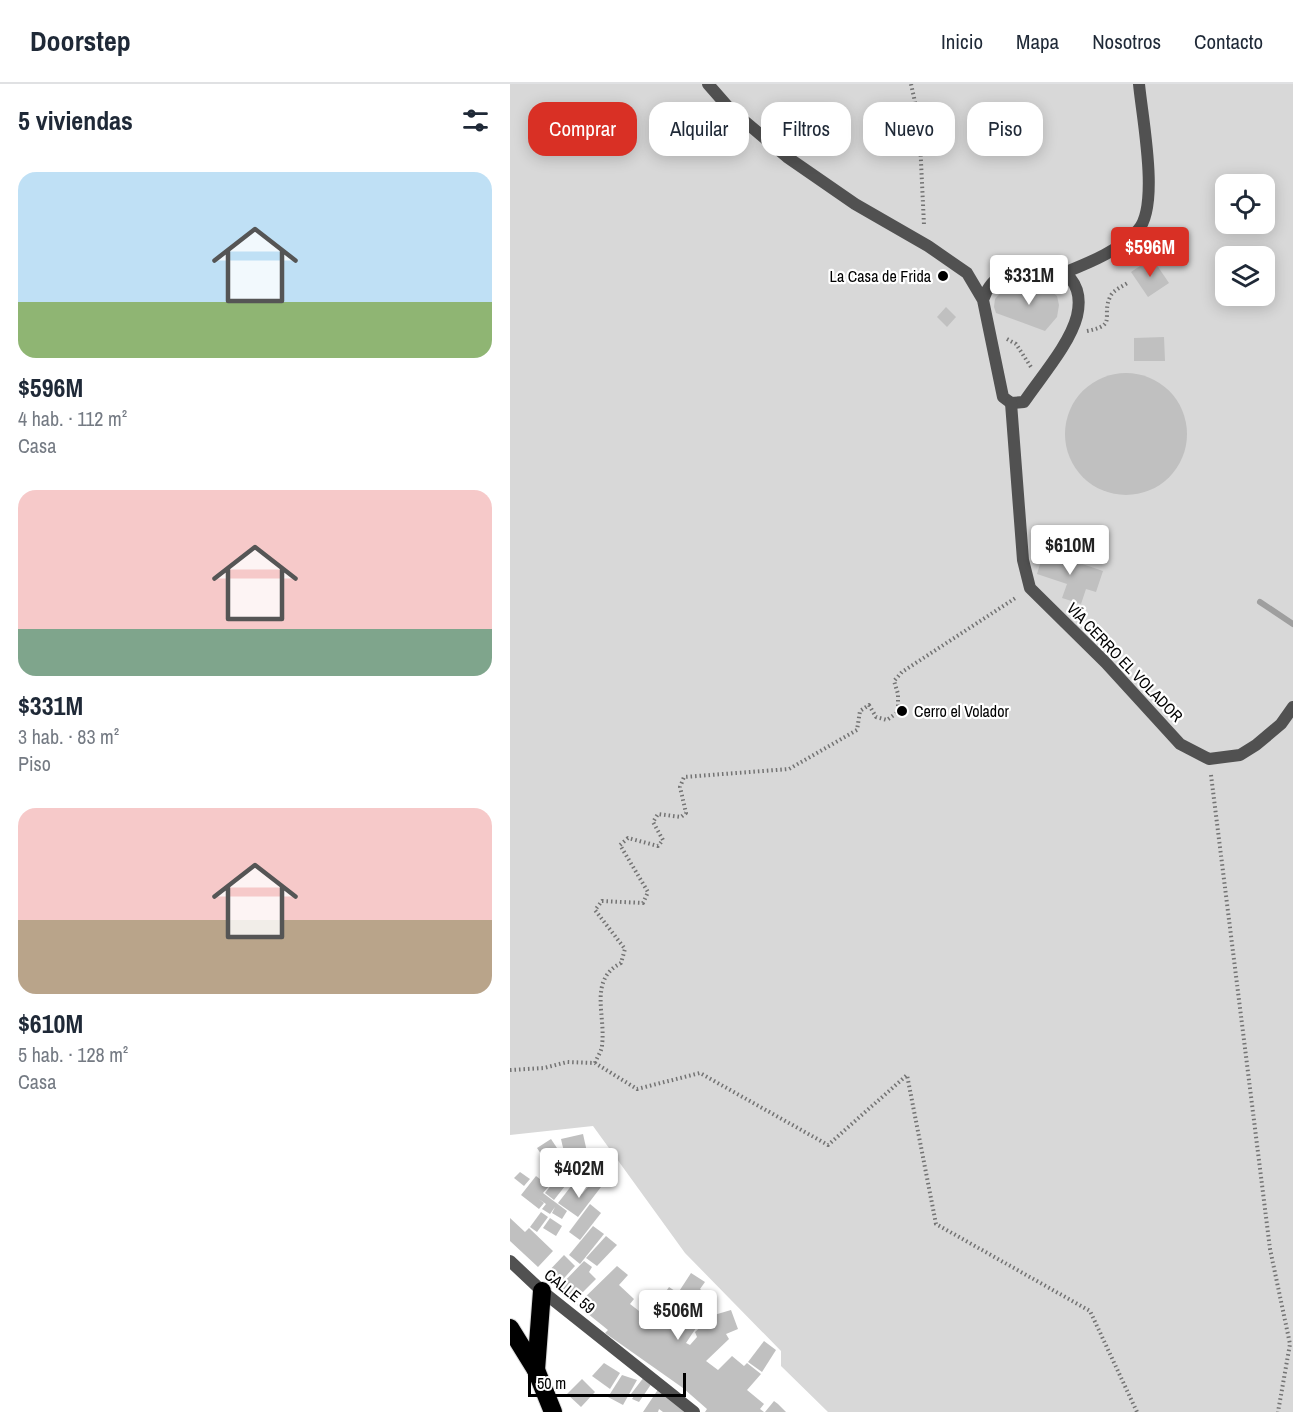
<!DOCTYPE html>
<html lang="es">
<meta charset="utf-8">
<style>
:root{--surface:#fff;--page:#f6f6f7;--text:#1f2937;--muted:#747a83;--line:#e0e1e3;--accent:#d93025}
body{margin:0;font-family:"Archivo Narrow",sans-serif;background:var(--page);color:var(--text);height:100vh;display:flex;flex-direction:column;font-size:22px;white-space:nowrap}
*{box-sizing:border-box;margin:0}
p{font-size:20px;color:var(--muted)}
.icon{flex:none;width:33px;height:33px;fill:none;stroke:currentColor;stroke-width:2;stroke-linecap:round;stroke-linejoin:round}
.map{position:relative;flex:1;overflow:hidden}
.details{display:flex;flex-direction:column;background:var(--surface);width:510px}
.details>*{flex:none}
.top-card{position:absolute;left:18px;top:18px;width:570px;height:54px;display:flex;gap:12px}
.buttons{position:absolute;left:705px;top:90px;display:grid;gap:12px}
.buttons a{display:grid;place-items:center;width:60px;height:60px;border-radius:12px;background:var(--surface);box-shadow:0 3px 15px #0003;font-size:30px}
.scale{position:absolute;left:18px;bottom:15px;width:158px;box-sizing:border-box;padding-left:6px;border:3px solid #000;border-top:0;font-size:16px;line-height:21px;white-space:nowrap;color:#000;-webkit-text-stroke:4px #fff;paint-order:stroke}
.price{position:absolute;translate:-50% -51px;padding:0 14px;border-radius:6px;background:#fff;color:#222;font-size:20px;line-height:39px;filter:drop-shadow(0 2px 3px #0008)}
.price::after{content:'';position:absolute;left:50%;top:36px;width:18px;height:14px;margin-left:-9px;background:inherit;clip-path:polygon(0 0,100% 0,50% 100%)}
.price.selected{background:var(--accent);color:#fff}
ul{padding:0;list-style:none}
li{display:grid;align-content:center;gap:12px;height:318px;padding:0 18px}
li span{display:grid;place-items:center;height:186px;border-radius:18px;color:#555}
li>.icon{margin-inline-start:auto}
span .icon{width:108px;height:108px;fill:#fffc;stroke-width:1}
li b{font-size:26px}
h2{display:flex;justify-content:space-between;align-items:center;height:72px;padding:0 18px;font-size:26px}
.tag{padding:0 21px;border-radius:18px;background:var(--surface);box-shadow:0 3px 15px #0003;font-size:21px;line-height:54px}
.tag.selected{background:var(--accent);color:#fff}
header{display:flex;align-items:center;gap:36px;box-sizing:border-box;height:84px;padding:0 30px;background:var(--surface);border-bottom:2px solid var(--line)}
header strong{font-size:28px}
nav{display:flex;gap:33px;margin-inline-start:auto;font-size:21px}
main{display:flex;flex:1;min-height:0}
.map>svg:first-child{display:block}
.green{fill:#d8d8d8;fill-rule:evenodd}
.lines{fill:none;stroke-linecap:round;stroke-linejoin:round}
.stream{stroke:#9f9f9f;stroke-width:6}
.building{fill:#c0c0c0;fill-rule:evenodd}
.highway-casing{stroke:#dbdbdb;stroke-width:20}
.path{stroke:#737373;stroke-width:4;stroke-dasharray:1.5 3;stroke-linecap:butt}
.lane{stroke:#515151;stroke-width:12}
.street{stroke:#515151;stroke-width:12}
.highway{stroke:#000;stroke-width:18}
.poi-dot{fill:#000;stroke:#fff;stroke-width:2}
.labels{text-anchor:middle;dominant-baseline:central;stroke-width:4.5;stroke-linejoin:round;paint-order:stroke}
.poi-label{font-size:16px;fill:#000;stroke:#fff;text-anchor:end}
.street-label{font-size:16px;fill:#000;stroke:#fff}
</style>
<header>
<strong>Doorstep</strong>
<nav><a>Inicio</a><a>Mapa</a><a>Nosotros</a><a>Contacto</a></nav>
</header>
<main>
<section class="details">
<h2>5 viviendas<svg class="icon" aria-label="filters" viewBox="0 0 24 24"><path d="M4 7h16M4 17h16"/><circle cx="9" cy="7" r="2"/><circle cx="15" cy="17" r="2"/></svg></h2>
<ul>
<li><span style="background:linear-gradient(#bfe0f5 70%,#8fb573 0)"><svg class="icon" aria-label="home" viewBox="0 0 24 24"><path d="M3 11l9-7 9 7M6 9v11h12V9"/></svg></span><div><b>$596M</b><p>4 hab. · 112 m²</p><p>Casa</p></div></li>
<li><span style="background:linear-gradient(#f6c9c9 75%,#7fa58c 0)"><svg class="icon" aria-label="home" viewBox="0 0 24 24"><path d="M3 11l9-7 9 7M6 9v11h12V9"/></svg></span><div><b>$331M</b><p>3 hab. · 83 m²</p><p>Piso</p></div></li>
<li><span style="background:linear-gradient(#f6c9c9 60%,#b9a48a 0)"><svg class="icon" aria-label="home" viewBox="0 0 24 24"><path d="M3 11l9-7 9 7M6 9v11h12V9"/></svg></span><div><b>$610M</b><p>5 hab. · 128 m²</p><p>Casa</p></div></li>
</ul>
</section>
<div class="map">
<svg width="783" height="1328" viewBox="0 0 783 1328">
<rect width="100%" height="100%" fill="#fff"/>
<path class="green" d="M0,0H783V1328H318L271,1282V1267L175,1169L83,1042L0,1051ZM716,100H754V140H716ZM716,172H754V212H716Z"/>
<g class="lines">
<polyline class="stream" points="750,518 783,540"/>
</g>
<g class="building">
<polygon points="642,174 659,199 638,213 621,188"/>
<polygon points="520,202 539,206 547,212 549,221 547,233 535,247 486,229 484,223 485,215 491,208"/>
<polygon points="436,223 446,233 437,243 427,233"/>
<polygon points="654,253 655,277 624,277 624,254"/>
<circle cx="616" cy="350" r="61"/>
<polygon points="534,467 593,487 586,508 576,505 571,520 552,514 557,500 527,490"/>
<polygon points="73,1050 79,1077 57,1081 51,1055"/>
<polygon points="41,1055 55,1076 41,1085 27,1064"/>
<polygon points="83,1078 104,1082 101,1099 80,1096 79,1099 72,1098 73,1092 81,1093"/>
<polygon points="78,1079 80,1091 56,1094 54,1082"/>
<polygon points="51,1082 54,1092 35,1098 32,1088"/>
<polygon points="10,1088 20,1095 14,1102 4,1094"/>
<polygon points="26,1092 39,1102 33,1109 57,1127 52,1135 42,1129 45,1123 40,1130 32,1125 36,1120 29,1115 34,1119 29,1125 11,1111"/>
<polygon points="46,1095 55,1102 44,1116 35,1109"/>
<polygon points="83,1097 91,1103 68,1133 48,1119 62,1101 72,1110"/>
<polygon points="80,1120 91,1129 70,1156 59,1148"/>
<polygon points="31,1128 38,1133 27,1148 20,1143"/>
<polygon points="0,1134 15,1148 19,1144 43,1167 28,1183 0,1157"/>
<polygon points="40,1134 52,1142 46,1152 33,1144"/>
<polygon points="83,1142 94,1150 70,1180 59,1171"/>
<polygon points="96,1152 107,1161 87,1182 76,1174"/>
<polygon points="54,1171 65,1182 47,1202 35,1191"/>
<polygon points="74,1177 82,1183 79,1188 86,1195 65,1216 50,1202"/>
<path d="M107,1182L118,1191L109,1201L124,1215L120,1220L138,1234L159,1203L168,1209L181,1189L195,1198L190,1205L204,1217L176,1259L180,1261L187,1253L185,1248L204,1231L221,1226L228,1245L216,1250L219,1255L196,1277L208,1286L222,1272L234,1282L237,1279L251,1290L237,1306L254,1320L250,1325L254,1328H195L197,1325L173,1304L95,1249L98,1246L67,1221ZM162,1222L173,1229L168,1238L157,1231Z"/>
<polygon points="254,1257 266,1266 252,1288 238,1278"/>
<polygon points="94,1279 110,1289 100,1305 82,1292"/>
<polygon points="112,1291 127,1296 113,1321 98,1313"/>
<polygon points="134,1293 142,1299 129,1318 122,1315 124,1312 121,1310"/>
<polygon points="72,1295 85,1308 71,1323 57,1310"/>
<polygon points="149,1304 178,1328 153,1328 149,1325 148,1328 133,1328"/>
<polygon points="264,1317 268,1320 276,1328 255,1328"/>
</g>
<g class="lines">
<g class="highway-casing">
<g id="highway">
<polyline points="0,1244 26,1286 43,1328"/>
<polyline points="26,1286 32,1207"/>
</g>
</g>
<g class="path">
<polyline points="401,0 409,36 414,141"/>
<polyline points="524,196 544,204"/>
<path d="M577,247C608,241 591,233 600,213C603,206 613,202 619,198"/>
<polyline points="497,255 506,260 521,283"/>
<polyline points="701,691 760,1165 780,1260 768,1328"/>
<path d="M85,979C87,973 92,967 92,961C96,931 78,896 111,879L115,865L85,826L92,817L133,819L138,808L110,761L118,754L148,762L153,756L143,738L148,730L171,733L176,729L170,703L174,693L279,685L347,646L350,627L359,621L366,633L377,636L388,628V610L384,597L392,588L507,513"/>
<polyline points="0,986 34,984 57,978 85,979 127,1005 190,989 318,1061 397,991 426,1140 580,1227 627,1328"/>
</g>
<g class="lane">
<path d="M198,0L219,24L277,73L345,120L418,162L457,189L473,216L493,313L501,319L514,318C530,294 560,260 567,232C582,167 489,165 473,216"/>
<path d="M556,188C581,178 610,166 628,146C650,122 632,33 629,0"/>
<polyline points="501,319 513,476 520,504 596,579 670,660 699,675 730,671 746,661 771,640 783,623"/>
</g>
<polyline class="street" points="0,1177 32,1207 184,1328"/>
<use href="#highway" class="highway"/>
</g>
<g class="poi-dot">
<circle cx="433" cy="192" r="6"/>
<circle cx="392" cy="627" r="6"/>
</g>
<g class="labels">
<g class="poi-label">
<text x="421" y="192">La Casa de Frida</text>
<text x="404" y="627" text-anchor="start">Cerro el Volador</text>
</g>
<g class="street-label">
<text transform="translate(615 578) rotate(46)">VÍA CERRO EL VOLADOR</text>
<text transform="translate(60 1207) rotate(39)">CALLE 59</text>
</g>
</g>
</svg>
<div class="buttons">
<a><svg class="icon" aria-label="locate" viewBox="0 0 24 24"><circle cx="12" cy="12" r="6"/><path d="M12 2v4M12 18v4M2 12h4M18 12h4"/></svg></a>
<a><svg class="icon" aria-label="layers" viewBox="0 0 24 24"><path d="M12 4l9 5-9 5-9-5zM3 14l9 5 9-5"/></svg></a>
</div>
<div class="scale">50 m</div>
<b class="price selected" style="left:640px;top:194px">$596M</b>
<b class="price" style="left:519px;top:222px">$331M</b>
<b class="price" style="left:560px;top:492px">$610M</b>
<b class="price" style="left:69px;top:1115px">$402M</b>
<b class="price" style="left:168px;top:1257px">$506M</b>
<div class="top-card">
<a class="tag selected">Comprar</a>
<a class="tag">Alquilar</a>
<a class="tag">Filtros</a>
<a class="tag">Nuevo</a>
<a class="tag">Piso</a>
</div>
</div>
</main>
